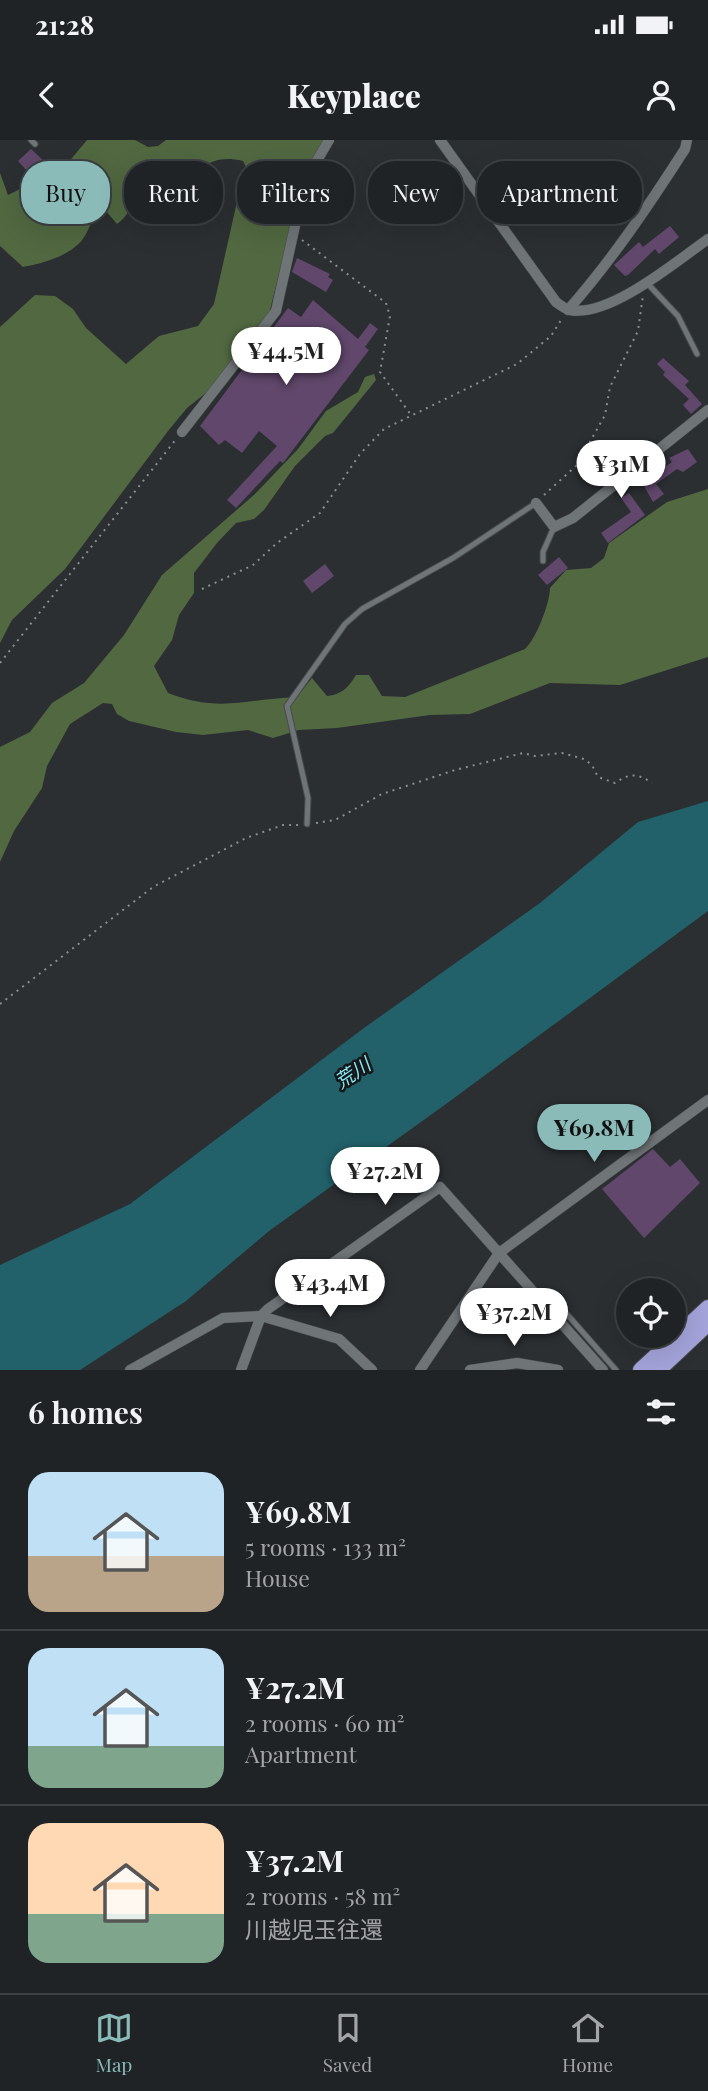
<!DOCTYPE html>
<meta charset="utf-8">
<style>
:root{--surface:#202326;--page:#2d2f32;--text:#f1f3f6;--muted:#a2a4a7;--line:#3d4043;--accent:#8bbbb9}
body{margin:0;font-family:"Playfair Display","Noto Sans JP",serif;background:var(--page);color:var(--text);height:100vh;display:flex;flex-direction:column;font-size:26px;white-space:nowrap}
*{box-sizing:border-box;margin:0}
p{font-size:23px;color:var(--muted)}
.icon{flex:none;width:38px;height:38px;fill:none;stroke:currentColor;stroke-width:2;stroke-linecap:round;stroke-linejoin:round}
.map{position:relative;height:1230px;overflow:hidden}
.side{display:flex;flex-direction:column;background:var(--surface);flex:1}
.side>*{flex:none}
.banner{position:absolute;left:21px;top:21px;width:667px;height:63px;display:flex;gap:14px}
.fabs{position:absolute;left:616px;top:1138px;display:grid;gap:14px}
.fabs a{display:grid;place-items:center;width:70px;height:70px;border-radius:50%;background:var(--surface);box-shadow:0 7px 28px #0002,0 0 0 2px var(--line);font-size:35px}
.price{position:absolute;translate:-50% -60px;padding:0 16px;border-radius:24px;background:#fff;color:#222;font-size:23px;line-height:46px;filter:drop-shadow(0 2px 4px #0008)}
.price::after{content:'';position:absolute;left:50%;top:42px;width:21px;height:16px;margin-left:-10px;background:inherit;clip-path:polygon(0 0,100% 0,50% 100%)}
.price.active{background:var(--accent);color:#111}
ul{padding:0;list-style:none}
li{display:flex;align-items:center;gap:21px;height:175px;padding:0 28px}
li+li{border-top:2px solid var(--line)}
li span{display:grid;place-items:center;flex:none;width:196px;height:140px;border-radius:21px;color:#555}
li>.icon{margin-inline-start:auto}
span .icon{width:84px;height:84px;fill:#fffc;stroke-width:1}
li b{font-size:30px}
h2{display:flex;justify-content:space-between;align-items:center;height:84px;padding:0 28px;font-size:30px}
.pill{padding:0 24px;border-radius:28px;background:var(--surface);box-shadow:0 7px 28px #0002,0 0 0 2px var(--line);font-size:24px;line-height:63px}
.pill.active{background:var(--accent);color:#111}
.status{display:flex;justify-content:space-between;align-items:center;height:49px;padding:0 35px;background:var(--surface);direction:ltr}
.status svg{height:19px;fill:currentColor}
header{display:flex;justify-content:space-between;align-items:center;height:91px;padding:0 28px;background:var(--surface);font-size:32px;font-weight:800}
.dock{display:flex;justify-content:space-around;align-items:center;height:98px;border-top:2px solid var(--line);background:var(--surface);font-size:19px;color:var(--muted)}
.dock a{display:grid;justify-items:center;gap:4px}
.dock .active{color:var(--accent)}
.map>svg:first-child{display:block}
.forest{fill:#516841}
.water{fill:#22616a}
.building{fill:#60476b}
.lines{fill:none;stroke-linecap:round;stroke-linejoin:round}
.service-casing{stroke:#484b4e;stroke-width:7}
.minor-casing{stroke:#484b4e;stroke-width:11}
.trunk-casing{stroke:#484b4e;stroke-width:18}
.path{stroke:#8a8e91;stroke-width:2;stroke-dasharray:2 5;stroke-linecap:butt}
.service{stroke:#6f7477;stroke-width:5}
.minor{stroke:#6f7477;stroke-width:10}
.trunk{stroke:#a4a3da;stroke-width:16}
.labels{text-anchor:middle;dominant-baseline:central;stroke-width:5;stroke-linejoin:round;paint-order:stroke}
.water-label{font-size:19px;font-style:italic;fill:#86e9f6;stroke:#151719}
</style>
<div class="status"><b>21:28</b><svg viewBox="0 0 49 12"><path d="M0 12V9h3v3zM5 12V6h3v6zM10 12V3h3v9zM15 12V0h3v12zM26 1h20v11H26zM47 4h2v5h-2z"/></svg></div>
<header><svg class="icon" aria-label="back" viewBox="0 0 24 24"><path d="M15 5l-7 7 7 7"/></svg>Keyplace<svg class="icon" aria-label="person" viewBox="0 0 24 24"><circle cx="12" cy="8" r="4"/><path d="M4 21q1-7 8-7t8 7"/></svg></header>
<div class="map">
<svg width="708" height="1230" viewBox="0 0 708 1230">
<rect width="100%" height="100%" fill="#2b2f32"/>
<g class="forest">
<path d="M87,0H135L148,7L158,6L166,0H324L304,33L269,174L211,249L187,268L168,291L65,429L12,480L0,503V187L35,155L55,156L73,169L86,188L126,224L159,196L198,186L214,164L241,44L250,35L243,21C213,14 203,27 179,44L163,34C128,50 138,69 117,84L106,71C90,75 93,82 86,94C75,115 44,123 23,127L0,106V33L8,55L22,48H54L62,30Z"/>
<path d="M374,234L376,240L333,293L325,296L295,326L264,370L254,379L236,383L217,403L194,433V453L179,475L172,500L154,526L168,553C219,573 246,559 297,557L312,538L327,556C341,555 349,547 356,535H369L382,556L405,557L525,509C536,499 550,463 550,448L566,430L591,428L604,418L609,403L667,362L708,349V517L620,545L550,543L470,574L430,575L337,588L299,590L273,598L248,590L203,595L176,592L129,581L117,574L112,564L103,563L70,584L47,626L42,648L14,691L0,722V607L30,592L52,563L84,543L124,495L162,435L255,354L298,309L326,271L358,252L365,237Z"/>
</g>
<polygon class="water" points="708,661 708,771 446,964 269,1091 186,1161 80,1230 0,1230 0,1125 130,1064 364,888 540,763 638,682"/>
<g class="building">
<polygon points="31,9 46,23 46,27 38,34 32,28 28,32 18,21"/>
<polygon points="670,86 679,97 659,114 655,109 628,135 625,136 614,125 639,102 643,107"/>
<polygon points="297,118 330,134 328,137 333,140 326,152 292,132"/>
<polygon points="313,160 358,199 370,183 378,189 365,207 369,210 283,323 280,321 236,368 227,360 277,306 259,291 242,313 225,300 219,305 200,286 288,168 301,177"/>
<polygon points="663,218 689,241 685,245 702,264 691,274 683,265 689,259 663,235 665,232 657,224"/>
<polygon points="688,309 697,322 683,332 677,329 656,344 664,354 653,362 639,337 646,332 650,337 672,322 669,318"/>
<polygon points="629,353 645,375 608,403 601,393 631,372 621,358"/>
<polygon points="559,417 568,428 547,445 538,435"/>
<polygon points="325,424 334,436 312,453 303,441"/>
<polygon points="653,1009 670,1027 680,1019 700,1043 644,1098 602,1049"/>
</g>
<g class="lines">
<g class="service-casing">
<g id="service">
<polyline points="31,0 35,4"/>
<polyline points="647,143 678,176 697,214"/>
<polyline points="543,421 543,412 554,387"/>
<polyline points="307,684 308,658 287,566 345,484 362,469 453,418 536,363"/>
<polyline points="547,1163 565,1172 616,1230"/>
</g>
</g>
<g class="minor-casing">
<g id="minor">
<path d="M440,0L556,162C560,165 565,169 570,170C609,178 677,121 708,99"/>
<path d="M568,170C612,120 649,65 685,9L687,0"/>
<polyline points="182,292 276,171 305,41 329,0"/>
<polyline points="536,363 554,387 573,378 708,270"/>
<polyline points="130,1230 223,1178 261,1176 339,1199 372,1230"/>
<polyline points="241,1230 261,1176 268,1169 440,1047 603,1230"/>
<polyline points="420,1230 499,1113 708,960"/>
<polyline points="470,1230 517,1223 558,1230"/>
</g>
</g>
<g class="trunk-casing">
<g id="trunk">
<polyline points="641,1230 708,1168"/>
<polyline points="658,1230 708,1183"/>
</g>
</g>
<g class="path">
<polyline points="302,100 386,163 390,176 380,232 411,275"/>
<polyline points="544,355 577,325 605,275 610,247 638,191 643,155"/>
<polyline points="202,449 253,425 277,403 320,373 360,314 384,289 517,224 551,196 563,177"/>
<polyline points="0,523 177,298"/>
<path d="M316,683L335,680L382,654L455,630L523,613L535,616L562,613L584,619L592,625L598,637L615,643C630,633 637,633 652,643"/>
<polyline points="0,864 153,747 246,698 283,685 300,685"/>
</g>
<use href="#service" class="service"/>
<use href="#minor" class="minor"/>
<use href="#trunk" class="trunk"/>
</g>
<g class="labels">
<g class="water-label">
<text transform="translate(352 932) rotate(-34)">荒川</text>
</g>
</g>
</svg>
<div class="fabs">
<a><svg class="icon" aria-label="locate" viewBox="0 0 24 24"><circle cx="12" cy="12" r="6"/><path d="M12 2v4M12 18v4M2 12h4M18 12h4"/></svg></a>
</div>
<b class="price" style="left:286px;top:247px">¥44.5M</b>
<b class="price" style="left:621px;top:360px">¥31M</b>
<b class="price active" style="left:594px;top:1024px">¥69.8M</b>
<b class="price" style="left:385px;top:1067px">¥27.2M</b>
<b class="price" style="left:330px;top:1179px">¥43.4M</b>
<b class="price" style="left:514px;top:1208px">¥37.2M</b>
<div class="banner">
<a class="pill active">Buy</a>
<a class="pill">Rent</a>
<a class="pill">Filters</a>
<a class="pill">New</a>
<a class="pill">Apartment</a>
</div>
</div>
<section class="side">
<h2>6 homes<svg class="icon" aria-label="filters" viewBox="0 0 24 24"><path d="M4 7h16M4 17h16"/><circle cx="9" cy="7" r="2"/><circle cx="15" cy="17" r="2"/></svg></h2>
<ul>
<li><span style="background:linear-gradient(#bfe0f5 60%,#b9a48a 0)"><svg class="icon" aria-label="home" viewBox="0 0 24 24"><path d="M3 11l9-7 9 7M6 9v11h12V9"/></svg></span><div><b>¥69.8M</b><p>5 rooms · 133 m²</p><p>House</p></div></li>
<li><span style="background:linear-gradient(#bfe0f5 70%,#7fa58c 0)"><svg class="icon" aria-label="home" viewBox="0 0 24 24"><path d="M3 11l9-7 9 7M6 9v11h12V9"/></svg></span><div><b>¥27.2M</b><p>2 rooms · 60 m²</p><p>Apartment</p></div></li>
<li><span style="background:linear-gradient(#ffd9b3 65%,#7fa58c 0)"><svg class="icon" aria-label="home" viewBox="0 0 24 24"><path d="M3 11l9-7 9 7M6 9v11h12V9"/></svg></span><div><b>¥37.2M</b><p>2 rooms · 58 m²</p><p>川越児玉往還</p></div></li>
</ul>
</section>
<nav class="dock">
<a class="active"><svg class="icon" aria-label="map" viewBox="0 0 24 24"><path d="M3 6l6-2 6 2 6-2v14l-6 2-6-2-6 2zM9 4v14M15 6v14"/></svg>Map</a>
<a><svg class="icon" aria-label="saved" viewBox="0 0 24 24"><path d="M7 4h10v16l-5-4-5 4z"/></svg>Saved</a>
<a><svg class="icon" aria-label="home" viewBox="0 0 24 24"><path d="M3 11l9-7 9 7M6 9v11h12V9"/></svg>Home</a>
</nav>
